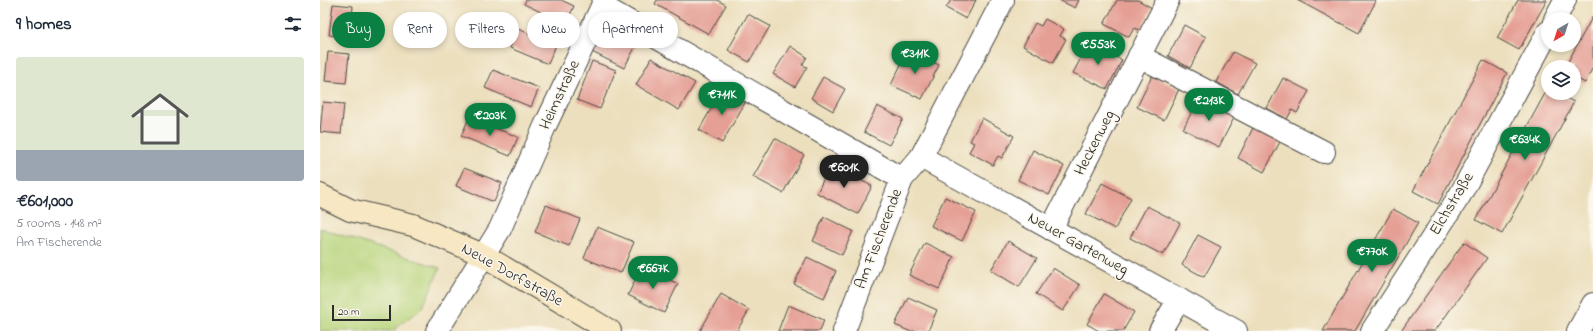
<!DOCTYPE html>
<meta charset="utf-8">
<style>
:root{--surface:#fff;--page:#f2f2f3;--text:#1f2937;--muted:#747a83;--accent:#0b8043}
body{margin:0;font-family:"Indie Flower",sans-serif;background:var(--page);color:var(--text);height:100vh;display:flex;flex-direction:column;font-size:15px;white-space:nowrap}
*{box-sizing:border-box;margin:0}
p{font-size:13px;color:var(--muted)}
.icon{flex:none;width:22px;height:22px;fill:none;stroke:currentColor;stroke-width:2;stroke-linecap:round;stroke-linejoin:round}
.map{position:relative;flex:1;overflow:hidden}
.drawer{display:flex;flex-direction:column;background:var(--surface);width:320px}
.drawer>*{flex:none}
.guide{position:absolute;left:12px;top:12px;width:380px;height:36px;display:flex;gap:8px}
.needle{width:26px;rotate:219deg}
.tools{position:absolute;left:1221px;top:12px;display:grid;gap:8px}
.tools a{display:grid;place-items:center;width:40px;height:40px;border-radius:50%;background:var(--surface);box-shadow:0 2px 6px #0003;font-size:20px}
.scale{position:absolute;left:12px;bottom:10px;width:59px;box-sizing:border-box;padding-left:4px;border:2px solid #2b2b2b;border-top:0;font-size:11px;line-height:14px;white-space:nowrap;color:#2b2b2b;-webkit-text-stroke:3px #fbf7ec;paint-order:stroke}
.price{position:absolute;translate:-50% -34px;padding:0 9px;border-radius:14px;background:var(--accent);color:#fff;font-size:13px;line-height:26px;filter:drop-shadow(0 1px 2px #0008)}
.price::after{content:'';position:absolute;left:50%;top:24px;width:12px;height:9px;margin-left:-6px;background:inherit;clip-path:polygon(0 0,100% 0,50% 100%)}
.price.selected{background:#222;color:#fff}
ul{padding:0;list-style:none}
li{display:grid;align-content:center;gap:8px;height:212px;padding:0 16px}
li span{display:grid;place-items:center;height:124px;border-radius:4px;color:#555}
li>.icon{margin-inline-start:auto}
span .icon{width:72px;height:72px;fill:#fffc;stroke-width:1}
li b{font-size:17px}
h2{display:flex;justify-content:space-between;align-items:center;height:48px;padding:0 16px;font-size:17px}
.chip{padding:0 14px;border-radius:18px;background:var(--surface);box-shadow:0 2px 6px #0003;font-size:14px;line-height:36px}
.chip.selected{background:var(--accent);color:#fff}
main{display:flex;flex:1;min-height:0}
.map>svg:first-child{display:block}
.green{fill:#b7d47b;stroke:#718053}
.building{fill:#e59f94}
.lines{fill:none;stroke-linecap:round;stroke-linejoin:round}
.street-casing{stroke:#484641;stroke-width:24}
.secondary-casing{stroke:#484641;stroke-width:24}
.street{stroke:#fff;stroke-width:22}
.secondary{stroke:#f7e8c3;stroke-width:22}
.labels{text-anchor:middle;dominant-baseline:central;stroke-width:3;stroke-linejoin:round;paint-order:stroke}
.street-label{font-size:16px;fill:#2b2b2b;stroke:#fbf7ec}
</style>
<main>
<section class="drawer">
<h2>9 homes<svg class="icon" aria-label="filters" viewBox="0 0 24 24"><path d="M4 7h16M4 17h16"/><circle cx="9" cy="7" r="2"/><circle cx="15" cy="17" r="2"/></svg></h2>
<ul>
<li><span style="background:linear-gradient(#dfe7d0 75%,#9aa5b1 0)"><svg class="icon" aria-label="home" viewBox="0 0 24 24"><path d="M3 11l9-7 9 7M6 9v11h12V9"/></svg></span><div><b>€601,000</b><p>5 rooms · 148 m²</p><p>Am Fischerende</p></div></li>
</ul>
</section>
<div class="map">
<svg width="1273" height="331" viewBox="0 0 1273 331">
<rect width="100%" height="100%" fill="#fbf7ec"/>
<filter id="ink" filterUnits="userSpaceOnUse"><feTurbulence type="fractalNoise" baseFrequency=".025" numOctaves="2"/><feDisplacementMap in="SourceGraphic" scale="8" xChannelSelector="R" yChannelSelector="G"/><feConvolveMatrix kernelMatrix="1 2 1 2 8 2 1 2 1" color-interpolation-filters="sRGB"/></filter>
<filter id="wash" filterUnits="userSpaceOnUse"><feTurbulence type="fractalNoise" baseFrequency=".012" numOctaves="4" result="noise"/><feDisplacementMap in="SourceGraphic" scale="16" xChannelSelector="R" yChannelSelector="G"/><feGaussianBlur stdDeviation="0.9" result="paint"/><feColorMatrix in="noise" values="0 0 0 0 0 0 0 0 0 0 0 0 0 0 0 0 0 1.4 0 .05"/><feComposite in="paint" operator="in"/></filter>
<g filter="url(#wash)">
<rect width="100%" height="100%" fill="#ecdfbd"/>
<polygon class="green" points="0,228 120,268 102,309 77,326 74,331 0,331"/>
<g id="blocks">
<g class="building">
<polygon points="206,0 241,0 254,6 246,24 204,4"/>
<polygon points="337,0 397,0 406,5 389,34 335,4"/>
<polygon points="631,0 656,0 646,19 626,8"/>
<polygon points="739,0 759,0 755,8"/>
<polygon points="797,0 818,0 832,8 820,30 814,28 809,37 784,24"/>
<polygon points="977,0 1054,0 1056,1 1039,33"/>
<polygon points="1198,0 1227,0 1199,50 1177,38"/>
<polygon points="13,4 33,6 32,17 54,19 53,36 30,34 30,37 9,35"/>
<polygon points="428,14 450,26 429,62 408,50"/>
<polygon points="1273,16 1273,67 1265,83 1254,77 1254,67 1245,67"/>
<polygon points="725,19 744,29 740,36 746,39 733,63 703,46 715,23 721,26"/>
<polygon points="286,25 318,42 304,68 272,52"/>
<polygon points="864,25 886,37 870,68 848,56"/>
<polygon points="198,29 236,45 228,64 190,48"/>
<polygon points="769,43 802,60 787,89 753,73"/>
<polygon points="470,46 487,57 482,65 487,67 475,87 453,74"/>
<polygon points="588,50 619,65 602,99 571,85"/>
<polygon points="8,52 29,54 26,83 5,81"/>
<polygon points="913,52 935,63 918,94 896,82"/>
<polygon points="331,58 375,83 359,110 316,85"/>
<polygon points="1163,60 1187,73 1118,204 1093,191"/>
<polygon points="272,61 296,70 280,109 257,100"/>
<polygon points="173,70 219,88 211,107 165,88"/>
<polygon points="832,76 859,89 844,120 817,107"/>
<polygon points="503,77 525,89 513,111 491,98"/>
<polygon points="963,78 989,91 977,113 972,110 967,119 947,108"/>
<polygon points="403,88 426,101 402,143 379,130"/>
<polygon points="1228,88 1228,93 1236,93 1254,102 1182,234 1156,220"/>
<polygon points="879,98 915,116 899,147 863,129"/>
<polygon points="3,102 24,104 21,134 0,132"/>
<polygon points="557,106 583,119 569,145 544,132"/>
<polygon points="149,118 198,137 190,156 141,136"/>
<polygon points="662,118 694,136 682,158 678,156 673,165 649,152 654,143 650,141"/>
<polygon points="934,126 961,140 944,172 918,158"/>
<polygon points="455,138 484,155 463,193 433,177"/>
<polygon points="713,150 744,166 729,195 698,180"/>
<polygon points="510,165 552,186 538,214 497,193"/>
<polygon points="144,168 182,183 174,202 136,186"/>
<polygon points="782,183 811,198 795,229 766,214"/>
<polygon points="625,197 656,212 642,241 611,226"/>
<polygon points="226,205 260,219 249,246 215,232"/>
<polygon points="827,206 860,223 843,255 810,238"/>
<polygon points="1073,209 1098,223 1035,331 1003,331"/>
<polygon points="504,217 533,231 522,255 493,241"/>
<polygon points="277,227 314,242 301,273 264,258"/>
<polygon points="878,235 901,247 884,277 862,265"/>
<polygon points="688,241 717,258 699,287 671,270"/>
<polygon points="1144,242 1167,258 1115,331 1081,331"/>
<polygon points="605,243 634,257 619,289 589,275"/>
<polygon points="487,257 516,271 504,298 474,284"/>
<polygon points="322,266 358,284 344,313 308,295"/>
<polygon points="733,268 760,285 743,311 716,294"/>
<polygon points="401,294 429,310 417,331 380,331"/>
<polygon points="784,294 814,312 803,331 779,331 767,324"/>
<polygon points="588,297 617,310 608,331 589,331 575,325"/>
<polygon points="468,305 504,320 500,331 458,331"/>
</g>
</g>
</g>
<g filter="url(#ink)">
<use href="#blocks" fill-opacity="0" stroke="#484641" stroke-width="1"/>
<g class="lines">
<g class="street-casing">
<g id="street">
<polyline points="282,6 582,179"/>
<polyline points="1235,19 1245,0"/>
<polyline points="819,56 1004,152"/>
<polyline points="601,157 916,331"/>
<polyline points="731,229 848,0"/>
<polyline points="117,331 180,229 225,126 285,0"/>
<polyline points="524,331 582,179 601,157 683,0"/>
<polyline points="840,331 859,299"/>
<polyline points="1052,331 1140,195 1228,32"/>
<polyline points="1258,331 1273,304"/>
</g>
</g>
<g class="secondary-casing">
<polyline id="secondary" points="0,195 30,210 93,225 163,255 290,331"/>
</g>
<use href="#street" class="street"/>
<use href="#secondary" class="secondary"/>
</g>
</g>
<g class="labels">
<g class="street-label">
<text transform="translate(240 95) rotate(-65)">Heimstraße</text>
<text transform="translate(775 143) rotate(-63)">Heckenweg</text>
<text transform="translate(1132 204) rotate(-59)">Elchstraße</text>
<text transform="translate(559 239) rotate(-69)">Am Fischerende</text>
<text transform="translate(758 244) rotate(29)">Neuer Gartenweg</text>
<text transform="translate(192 275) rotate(29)">Neue Dorfstraße</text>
</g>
</g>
</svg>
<div class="tools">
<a><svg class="needle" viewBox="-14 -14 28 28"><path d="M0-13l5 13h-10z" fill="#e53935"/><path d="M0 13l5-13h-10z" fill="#747a83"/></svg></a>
<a><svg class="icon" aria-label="layers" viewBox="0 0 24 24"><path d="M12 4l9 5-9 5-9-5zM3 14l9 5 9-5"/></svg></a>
</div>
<div class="scale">20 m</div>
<b class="price" style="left:778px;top:66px">€553K</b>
<b class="price" style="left:595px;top:75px">€311K</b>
<b class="price" style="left:402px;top:116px">€711K</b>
<b class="price" style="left:889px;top:122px">€213K</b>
<b class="price" style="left:170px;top:137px">€203K</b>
<b class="price" style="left:1205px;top:161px">€634K</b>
<b class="price selected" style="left:524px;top:189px">€601K</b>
<b class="price" style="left:1052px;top:273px">€770K</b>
<b class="price" style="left:333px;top:290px">€667K</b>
<div class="guide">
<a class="chip selected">Buy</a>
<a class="chip">Rent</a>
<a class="chip">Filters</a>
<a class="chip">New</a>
<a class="chip">Apartment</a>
</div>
</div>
</main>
